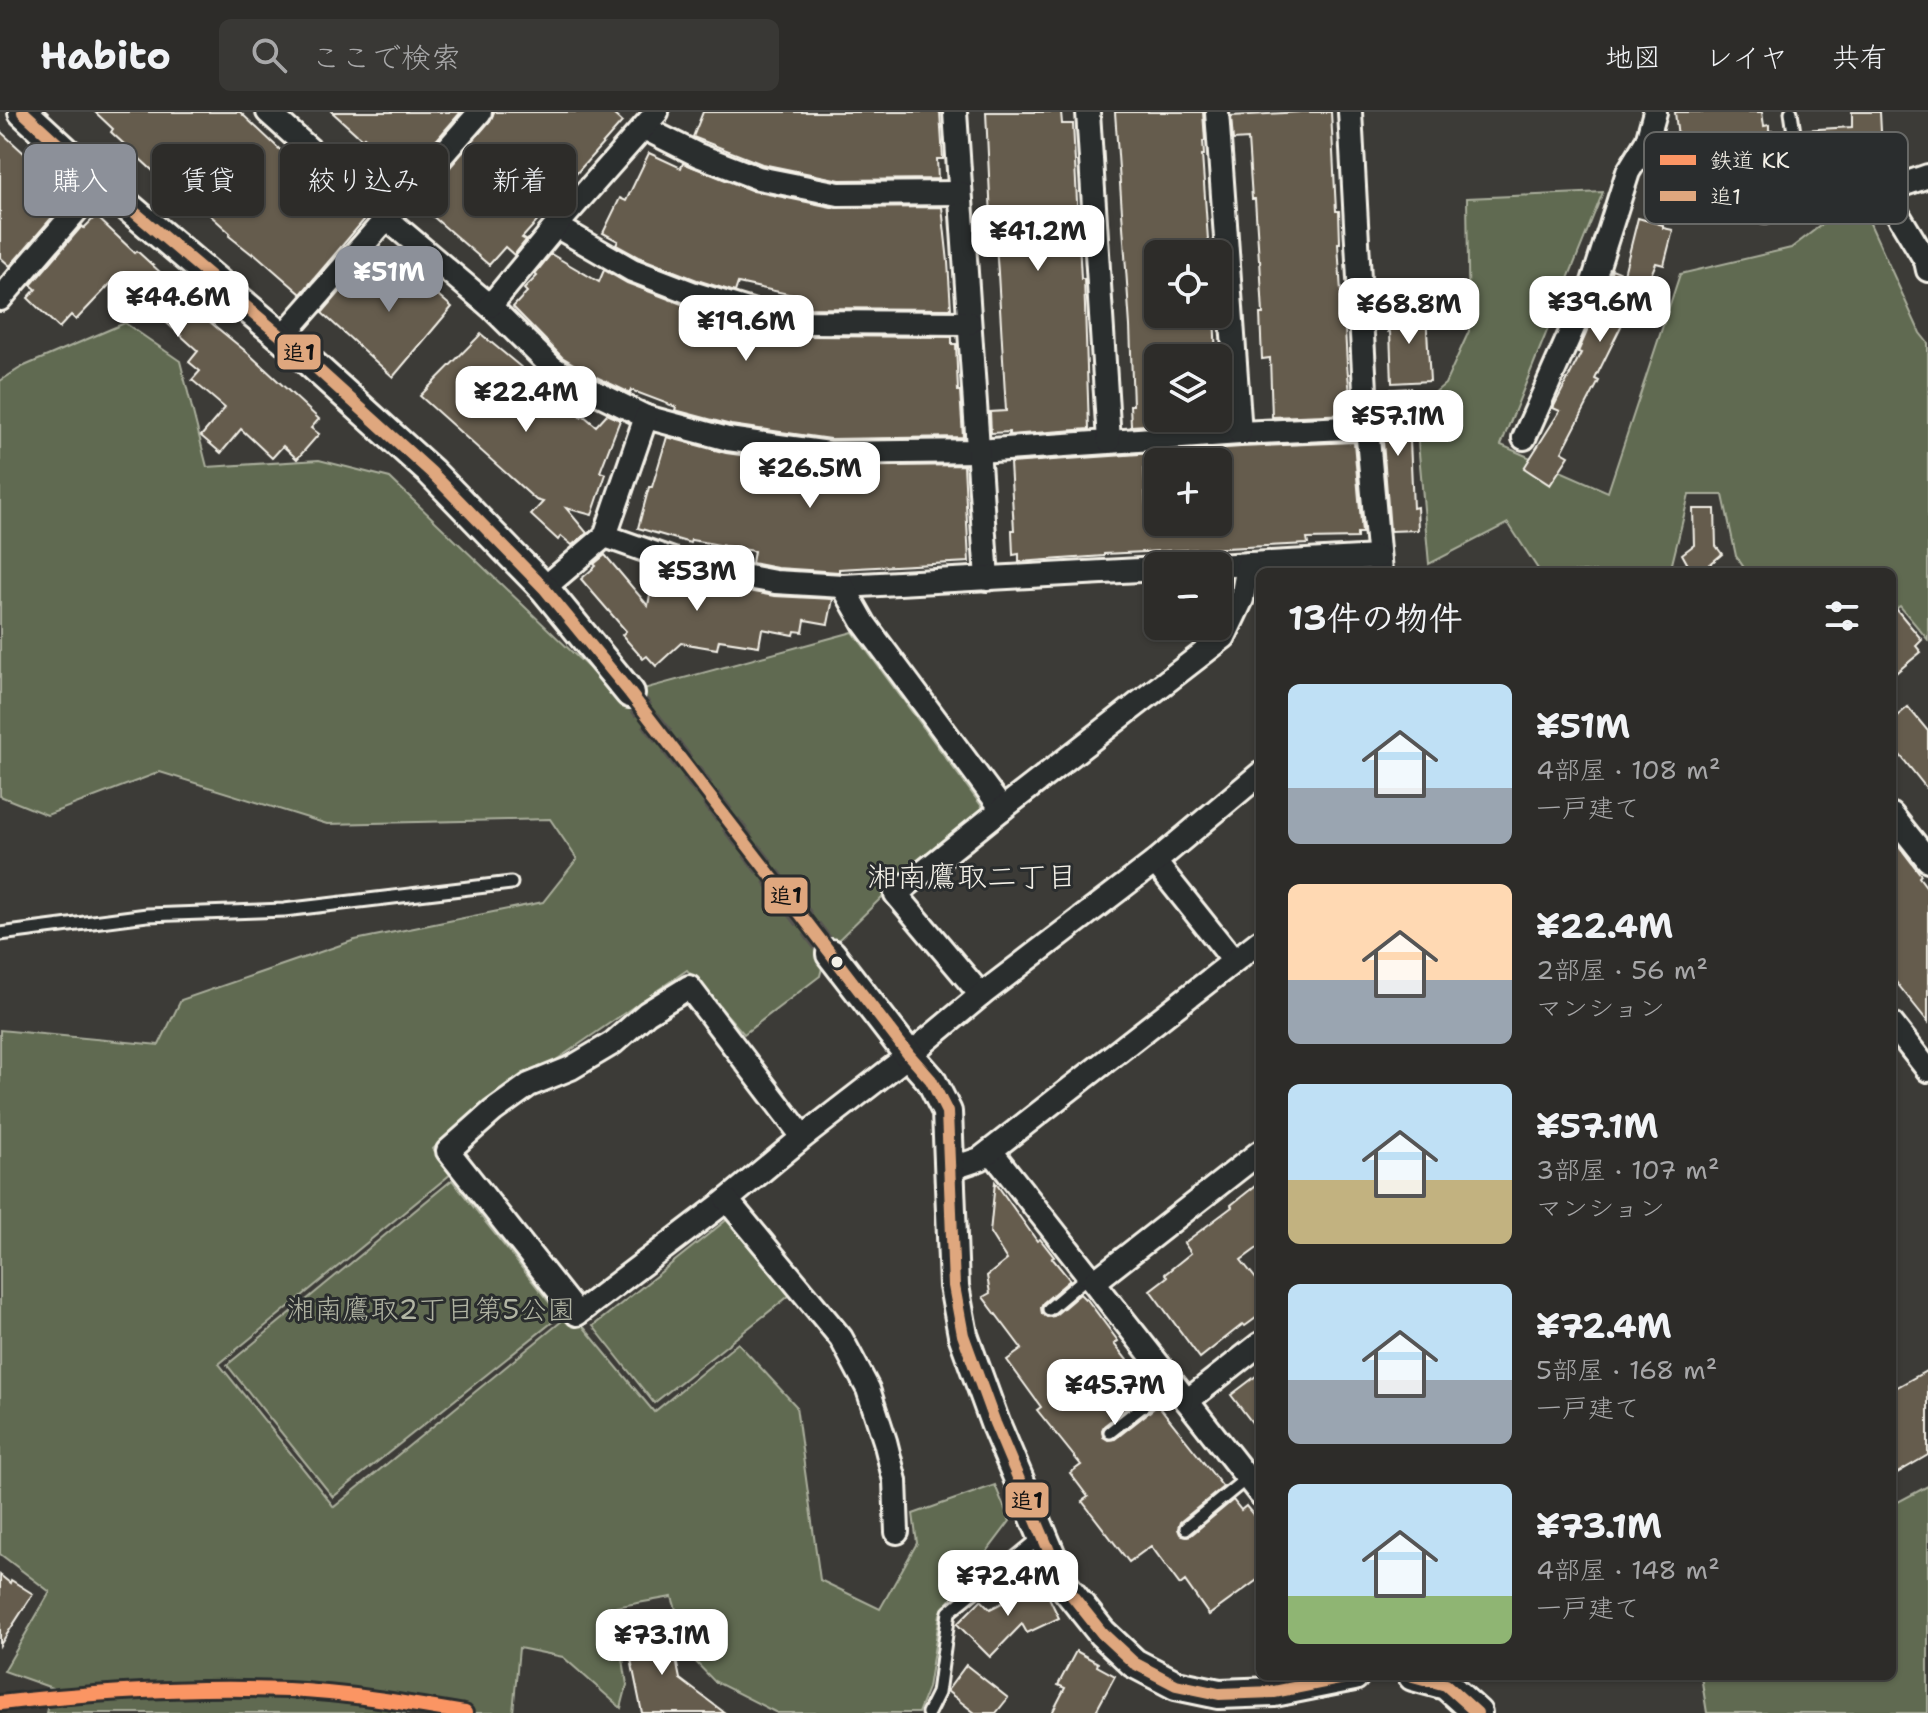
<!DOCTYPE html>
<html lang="ja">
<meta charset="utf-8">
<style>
:root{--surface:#2d2c29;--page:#393835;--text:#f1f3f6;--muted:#a7a7a8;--line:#484846;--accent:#8c9099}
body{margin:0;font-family:"Shantell Sans","Klee One",sans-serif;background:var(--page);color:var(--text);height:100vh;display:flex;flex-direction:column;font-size:30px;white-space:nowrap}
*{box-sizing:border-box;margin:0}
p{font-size:26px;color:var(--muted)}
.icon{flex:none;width:44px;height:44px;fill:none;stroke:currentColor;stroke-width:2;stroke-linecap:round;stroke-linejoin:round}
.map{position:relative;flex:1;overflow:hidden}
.drawer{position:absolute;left:1256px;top:456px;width:640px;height:1112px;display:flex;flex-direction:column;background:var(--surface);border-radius:12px;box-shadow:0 2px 6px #0004,0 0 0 2px var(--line)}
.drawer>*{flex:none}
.banner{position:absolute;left:24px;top:32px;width:760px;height:72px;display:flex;gap:16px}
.buttons{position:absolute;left:1144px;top:128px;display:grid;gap:16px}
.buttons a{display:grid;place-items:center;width:88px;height:88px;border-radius:12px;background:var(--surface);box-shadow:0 2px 6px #0004,0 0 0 2px var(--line);font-size:40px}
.price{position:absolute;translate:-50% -68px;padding:0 18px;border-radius:16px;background:#fff;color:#222;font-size:26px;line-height:52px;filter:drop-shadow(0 2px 4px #0008)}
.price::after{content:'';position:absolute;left:50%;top:48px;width:24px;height:18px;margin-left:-12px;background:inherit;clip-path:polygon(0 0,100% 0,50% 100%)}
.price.selected{background:var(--accent);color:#fff}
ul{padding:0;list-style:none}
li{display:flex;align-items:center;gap:24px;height:200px;padding:0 32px}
li span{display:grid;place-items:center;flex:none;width:224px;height:160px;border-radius:12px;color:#555}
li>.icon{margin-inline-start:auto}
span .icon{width:96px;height:96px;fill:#fffc;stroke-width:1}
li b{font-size:34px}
h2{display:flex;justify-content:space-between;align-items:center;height:96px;padding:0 32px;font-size:34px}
.tag{padding:0 28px;border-radius:12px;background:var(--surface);box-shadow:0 2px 6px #0004,0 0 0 2px var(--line);font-size:28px;line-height:72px}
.tag.selected{background:var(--accent);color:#fff}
header{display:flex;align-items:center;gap:48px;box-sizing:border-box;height:112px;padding:0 40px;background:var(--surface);border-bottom:2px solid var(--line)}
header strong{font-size:38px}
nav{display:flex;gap:44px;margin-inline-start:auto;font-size:28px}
.search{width:560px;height:72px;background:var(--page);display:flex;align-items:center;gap:20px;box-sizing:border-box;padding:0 28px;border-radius:12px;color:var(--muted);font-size:30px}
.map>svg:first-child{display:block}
.green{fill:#616b51;stroke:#aaae9c;stroke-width:2}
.building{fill:#655b4d;stroke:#f4f1e8;stroke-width:2;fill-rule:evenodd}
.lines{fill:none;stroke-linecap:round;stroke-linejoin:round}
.minor-tunnel{stroke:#585652;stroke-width:22;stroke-dasharray:22 11;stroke-linecap:butt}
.service-casing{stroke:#f4f1e8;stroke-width:17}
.minor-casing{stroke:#f4f1e8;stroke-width:28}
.tertiary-casing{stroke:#f4f1e8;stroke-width:34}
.service{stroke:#2a2d2e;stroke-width:11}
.minor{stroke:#2a2d2e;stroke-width:22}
.tertiary{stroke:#2a2d2e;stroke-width:28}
.bus-1-casing{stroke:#2a2d2e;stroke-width:18}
.bus-1{stroke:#dfa77e;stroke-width:12}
.rail-1-casing{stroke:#2a2d2e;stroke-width:20}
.rail-1{stroke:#fb9564;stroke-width:14}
.bus-dot{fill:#f4f1e8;stroke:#2a2d2e;stroke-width:3}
.labels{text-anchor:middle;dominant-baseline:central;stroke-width:6;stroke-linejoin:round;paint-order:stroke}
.park-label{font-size:28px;fill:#b2b5a4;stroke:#2a2d2e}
.neighbourhood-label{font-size:30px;fill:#f4f1e8;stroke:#2a2d2e}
.key{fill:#2a2d2e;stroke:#676866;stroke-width:2}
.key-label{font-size:22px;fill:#f4f1e8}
.line-badge{stroke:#2a2d2e;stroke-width:3}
.pale-badge-label{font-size:22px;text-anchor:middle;font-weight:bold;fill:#111}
</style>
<header>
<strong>Habito</strong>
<div class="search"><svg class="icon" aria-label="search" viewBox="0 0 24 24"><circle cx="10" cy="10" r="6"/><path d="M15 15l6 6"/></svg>ここで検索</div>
<nav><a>地図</a><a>レイヤ</a><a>共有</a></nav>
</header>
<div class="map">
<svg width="1928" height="1601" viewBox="0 0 1928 1601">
<rect width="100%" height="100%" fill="#3c3b37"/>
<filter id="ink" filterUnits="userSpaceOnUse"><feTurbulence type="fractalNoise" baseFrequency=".0125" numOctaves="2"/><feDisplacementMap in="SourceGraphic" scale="16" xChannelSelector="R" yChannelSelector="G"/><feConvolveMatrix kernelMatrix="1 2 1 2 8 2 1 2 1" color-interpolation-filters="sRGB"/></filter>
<g filter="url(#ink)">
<g class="green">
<polygon points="1603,80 1501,333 1608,380 1680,162 1791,136 1858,85 1920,221 1928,231 1928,528 1900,494 1892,500 1892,460 1747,460 1736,444 1723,383 1689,383 1670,460 1540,460 1508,411 1429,452 1415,297 1445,272 1469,219 1467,86"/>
<polygon points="125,211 180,249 207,355 319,348 390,366 618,584 853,520 983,696 880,787 826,840 820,864 744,922 687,858 456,1017 433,1037 452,1061 219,1252 334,1395 568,1204 582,1213 654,1300 738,1231 796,1294 820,1468 880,1497 917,1431 913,1402 995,1373 1010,1409 940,1502 928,1576 918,1601 777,1601 714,1569 691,1545 672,1485 615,1495 627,1573 621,1596 563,1545 519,1536 513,1601 46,1601 52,1576 4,1559 50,1480 0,1442 0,918 159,933 181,888 355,828 543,790 577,747 550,707 327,712 160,660 47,703 0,684 0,269 22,255"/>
<polygon points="452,1068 560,1204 333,1385 227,1253"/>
<polygon points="729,1106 790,1183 654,1291 593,1214"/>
<polygon points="1928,1374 1928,1601 1707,1601 1701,1564 1892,1564 1892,1393"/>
</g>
<g class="building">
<polygon points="95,0 240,0 293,50 298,46 364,108 301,182 254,141 253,143 229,124 230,121 169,66 165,70 111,20 113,17"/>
<polygon points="332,0 461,0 405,64 364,25 362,27"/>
<polygon points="494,0 611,0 622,10 551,90 553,92 522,126 526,128 514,143 505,135 489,153 423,96 431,87 426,83 490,9"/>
<polygon points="703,0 940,0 943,47 937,47 938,67 840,68 762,52 693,25"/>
<polygon points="986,0 1061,0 1062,12 1073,12 1081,167 1084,167 1085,195 1089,317 1009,323 1009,320 991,321 990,300 1006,299 998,161 994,106 991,106"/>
<polygon points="1115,0 1203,0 1205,29 1203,29 1204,43 1202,43 1209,142 1158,142 1158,202 1214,202 1216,246 1158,246 1158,306 1225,306 1225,308 1131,314 1130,293 1133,293 1130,214"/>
<polygon points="1302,0 1331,0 1336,99 1339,99 1340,131 1338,131 1342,198 1344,198 1347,253 1352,302 1272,305 1270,246 1262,247 1260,202 1263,202 1260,148 1259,148 1255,87 1252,87 1248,27 1233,28 1231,4"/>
<polygon points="1675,0 1762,0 1764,14 1769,13 1769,19 1785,19 1791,61 1784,61 1785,75 1758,78 1757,67 1711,71 1710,63 1697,64 1697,61 1689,62 1688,58 1685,58 1684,52 1681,52"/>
<polygon points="1852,0 1880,0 1882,39 1878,40 1879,56 1866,57 1846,51 1821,55 1808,60 1802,18 1852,15"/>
<polygon points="0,19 62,76 52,87 61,95 10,154 0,145"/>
<polygon points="649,41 681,56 683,51 753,79 836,96 942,95 948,150 951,197 807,196 792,193 793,183 738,171 735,180 697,168 638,145 616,133 618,129 603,121 620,86 626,89"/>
<polygon points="96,104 135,141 137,139 161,161 160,162 211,208 210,210 249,242 319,307 311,316 319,322 297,347 283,334 272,346 241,317 221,341 201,324 225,296 192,268 200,259 189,250 198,239 147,193 144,196 113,169 76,208 71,203 59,216 28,186 36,177 31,173 82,114 84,116"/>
<polygon points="1638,106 1663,113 1663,116 1673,118 1664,153 1656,151 1634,203 1628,200 1595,267 1599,269 1562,340 1569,344 1550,373 1524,356 1560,299 1553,296 1581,241 1578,240 1606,176 1612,157 1624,162"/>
<polygon points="397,138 423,159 418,166 452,195 393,265 322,201 346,173 359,184"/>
<polygon points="551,142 599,170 604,158 627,171 687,194 727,206 725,214 730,216 729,219 787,226 788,221 806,224 952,225 952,232 956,232 958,279 960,279 963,325 830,327 731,313 675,298 676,295 631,278 630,281 592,263 562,245 513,195 527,180 524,177 537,164 535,162"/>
<polygon points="1421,197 1421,202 1426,202 1430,269 1392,271 1390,220 1388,220 1387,199"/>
<polygon points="481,222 581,305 583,303 596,314 607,302 620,308 600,360 606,362 592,403 566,396 587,421 572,433 561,424 558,428 531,403 543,390 536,388 420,284"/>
<polygon points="1411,276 1412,306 1409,306 1413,396 1417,395 1418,418 1390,419 1379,278"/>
<polygon points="667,325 726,341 827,355 964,353 969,450 839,457 839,460 777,456 752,451 754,439 691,428 690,431 638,416 649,375 652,375"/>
<path d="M1354,330L1362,421H1357V426L1307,427L1308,432L1104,442V444L1019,450V442L1013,443L1012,418H1014L1010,351L1241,335ZM1144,350H1218V410H1149L1148,395H1146Z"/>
<polygon points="1693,397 1715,397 1716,434 1722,442 1701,460 1692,460 1682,442 1694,433"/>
<polygon points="605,443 648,494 653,465 743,481 748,479 774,484 833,487 828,512 805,508 803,520 795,519 794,523 762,517 759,534 719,528 717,537 681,531 656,554 647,544 643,547 622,523 626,519 581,467 596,454 594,452"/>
<polygon points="1892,492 1922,528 1916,534 1921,540 1892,564"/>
<polygon points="1908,595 1928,619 1928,678 1892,633 1892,608"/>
<polygon points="1892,725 1921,763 1919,765 1928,777 1928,910 1892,865"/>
<polygon points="995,1070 1037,1129 1040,1127 1054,1145 1052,1146 1070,1168 1043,1191 1041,1195 1042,1202 1047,1205 1054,1204 1080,1182 1085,1187 1086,1186 1118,1229 1114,1232 1147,1273 1145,1275 1148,1279 1104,1314 1102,1318 1103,1325 1108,1328 1115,1327 1158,1293 1223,1375 1180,1410 1178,1417 1180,1422 1187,1424 1191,1423 1233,1388 1241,1398 1246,1394 1260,1411 1260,1466 1209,1503 1185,1469 1180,1473 1151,1434 1129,1450 1082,1389 1088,1385 1070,1361 1081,1353 1037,1298 1041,1295 1007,1248 1022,1237 983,1185 990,1181 987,1164 1007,1148 990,1121"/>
<polygon points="1260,1070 1260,1134 1241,1148 1260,1172 1260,1203 1245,1214 1243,1212 1200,1246 1150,1178 1167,1165 1165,1162 1191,1141 1184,1131 1232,1095 1231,1093"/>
<polygon points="1928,1258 1928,1343 1892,1364 1892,1278"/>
<polygon points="1260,1261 1260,1321 1231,1283"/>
<polygon points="0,1463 10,1471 11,1468 33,1482 0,1533"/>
<polygon points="1042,1471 1059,1506 1027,1521 1022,1512 990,1545 957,1512 981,1488 990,1497"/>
<polygon points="664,1515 670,1539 674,1538 680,1567 725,1601 642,1601 626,1523"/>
<polygon points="1076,1539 1098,1551 1097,1554 1115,1564 1095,1601 1052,1601 1065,1576 1058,1573"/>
<polygon points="966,1553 1008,1586 996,1601 975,1601 947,1579"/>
</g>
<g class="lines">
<polyline class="minor-tunnel" points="630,581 831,842"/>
<g class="service-casing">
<g id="service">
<polyline points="1791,0 1803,83"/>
<polyline points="0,822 147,803 284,798 511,771"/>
<polyline points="1049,1197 1089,1163"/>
<polyline points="1110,1320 1172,1271"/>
<polyline points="1186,1416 1247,1366"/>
<polyline points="928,1601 938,1581 949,1500 1041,1425"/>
</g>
</g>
<g class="minor-casing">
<g id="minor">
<polyline points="268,0 386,106 490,194 553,256 585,275 646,305 728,327 829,341 978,339 1240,321 1367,315"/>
<polyline points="955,0 987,467"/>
<polyline points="1088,0 1109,329"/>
<polyline points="1217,0 1240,321"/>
<polyline points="1350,0 1367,315 1380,460"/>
<polyline points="1655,0 1647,29 1657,51 1686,79 1765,100 1798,87 1823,69 1848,65 1884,79 1926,149 1928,158"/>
<polyline points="644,16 698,43 758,66 839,82 960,81"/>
<polyline points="1884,79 1928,64"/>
<polyline points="556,114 632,158 692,181 751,199 806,210 969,211"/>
<polyline points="0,187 100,71"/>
<polyline points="490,194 556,114 657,0"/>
<polyline points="282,225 480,0"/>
<polyline points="1524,326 1593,170 1628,60 1647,29"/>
<polyline points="605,424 690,454 775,470 843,474 1158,457"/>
<polyline points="1215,454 1378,445"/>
<polyline points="843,474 864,511 1002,697"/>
<polyline points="544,476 605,424 646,305"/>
<polyline points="1892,703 1928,748"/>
<polyline points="1155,750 1234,849"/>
<polyline points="981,883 896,782 1002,697 1224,525 1242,487 1248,452"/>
<polyline points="1892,912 1928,958"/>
<polyline points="803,1025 689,875 647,901 613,931 571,956 529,973 493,999 448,1039 577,1202 727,1088 803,1025 909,943 981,883 1155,750 1260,662"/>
<polyline points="991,1039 1260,1382"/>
<polyline points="950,1057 980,1047 1260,829"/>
<polyline points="727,1088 841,1226 868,1277 885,1329 895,1369 897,1420"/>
<polyline points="1094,1170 1260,1040"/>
<polyline points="1187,1289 1260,1232"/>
</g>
</g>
<g class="tertiary-casing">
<g id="tertiary">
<polyline points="23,0 100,71 282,225 431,360 544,476 630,581"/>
<polyline points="831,842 909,943 931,968 947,1000 954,1174 963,1223 995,1311 1063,1472 1102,1521 1134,1551 1176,1573 1219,1582 1274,1580 1354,1564"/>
<polyline points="1413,1564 1446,1573 1477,1601"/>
</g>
</g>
<use href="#service" class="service"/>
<use href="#minor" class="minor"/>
<use href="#tertiary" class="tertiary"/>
<g class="bus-1-casing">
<g id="bus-1">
<polyline points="23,0 100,71 282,225 431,360 544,476 630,581 909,943 931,968 947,1000 954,1174 963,1223 995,1311 1063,1472 1102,1521 1134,1551 1176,1573 1219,1582 1274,1580 1354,1564"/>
<polyline points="1413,1564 1446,1573 1477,1601"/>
</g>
</g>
<use href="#bus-1" class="bus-1"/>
<g class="rail-1-casing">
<path id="rail-1" d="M0,1591C96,1580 192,1574 288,1578C348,1581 406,1591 465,1601"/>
</g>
<use href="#rail-1" class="rail-1"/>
</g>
</g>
<circle class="bus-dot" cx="837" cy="850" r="7"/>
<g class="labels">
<g class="park-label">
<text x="431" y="1197">湘南鷹取2丁目第5公園</text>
</g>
<g class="neighbourhood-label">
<text x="972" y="764">湘南鷹取二丁目</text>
</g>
</g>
<rect x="1644" y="20" width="264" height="92" rx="12" class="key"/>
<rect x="1660" y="43" width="36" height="10" fill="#fb9564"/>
<rect x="1660" y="79" width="36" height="10" fill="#dfa77e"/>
<g class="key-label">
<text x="1710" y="56">鉄道 KK</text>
<text x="1710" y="92">追1</text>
</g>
<g class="line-badge">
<rect x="276" y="221" width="46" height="38" rx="8" fill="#dfa77e"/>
<rect x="763" y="764" width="46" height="39" rx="8" fill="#dfa77e"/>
<rect x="1004" y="1369" width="46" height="38" rx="8" fill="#dfa77e"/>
</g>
<g class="pale-badge-label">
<text x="299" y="248">追1</text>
<text x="786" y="791">追1</text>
<text x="1027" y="1396">追1</text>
</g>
</svg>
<div class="buttons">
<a><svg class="icon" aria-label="locate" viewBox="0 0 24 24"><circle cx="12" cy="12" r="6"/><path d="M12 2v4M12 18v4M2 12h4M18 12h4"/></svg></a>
<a><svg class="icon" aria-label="layers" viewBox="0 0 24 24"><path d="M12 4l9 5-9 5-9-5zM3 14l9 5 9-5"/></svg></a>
<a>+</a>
<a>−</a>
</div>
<b class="price" style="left:1038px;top:161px">¥41.2M</b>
<b class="price selected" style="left:389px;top:202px">¥51M</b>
<b class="price" style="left:178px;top:227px">¥44.6M</b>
<b class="price" style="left:1600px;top:232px">¥39.6M</b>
<b class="price" style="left:1409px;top:234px">¥68.8M</b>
<b class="price" style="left:746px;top:251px">¥19.6M</b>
<b class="price" style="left:526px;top:322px">¥22.4M</b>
<b class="price" style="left:1398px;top:346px">¥57.1M</b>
<b class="price" style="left:810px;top:398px">¥26.5M</b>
<b class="price" style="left:697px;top:501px">¥53M</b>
<b class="price" style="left:1115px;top:1315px">¥45.7M</b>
<b class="price" style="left:1008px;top:1506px">¥72.4M</b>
<b class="price" style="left:662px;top:1565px">¥73.1M</b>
<div class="banner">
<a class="tag selected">購入</a>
<a class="tag">賃貸</a>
<a class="tag">絞り込み</a>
<a class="tag">新着</a>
</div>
<section class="drawer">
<h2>13件の物件<svg class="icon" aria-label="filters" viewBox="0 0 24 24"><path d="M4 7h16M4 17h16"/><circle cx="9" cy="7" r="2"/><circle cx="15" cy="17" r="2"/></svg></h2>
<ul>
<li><span style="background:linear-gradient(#bfe0f5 65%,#9aa5b1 0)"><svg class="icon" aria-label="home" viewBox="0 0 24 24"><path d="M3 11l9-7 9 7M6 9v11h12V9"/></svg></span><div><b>¥51M</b><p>4部屋 · 108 m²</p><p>一戸建て</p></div></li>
<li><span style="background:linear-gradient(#ffd9b3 60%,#9aa5b1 0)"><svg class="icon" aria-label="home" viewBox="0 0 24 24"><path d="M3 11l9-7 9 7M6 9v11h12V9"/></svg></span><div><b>¥22.4M</b><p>2部屋 · 56 m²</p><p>マンション</p></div></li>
<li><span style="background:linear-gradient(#bfe0f5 60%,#c2b280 0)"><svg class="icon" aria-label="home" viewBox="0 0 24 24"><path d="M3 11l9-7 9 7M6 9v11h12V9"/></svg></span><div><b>¥57.1M</b><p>3部屋 · 107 m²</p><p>マンション</p></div></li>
<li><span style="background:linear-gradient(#bfe0f5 60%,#9aa5b1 0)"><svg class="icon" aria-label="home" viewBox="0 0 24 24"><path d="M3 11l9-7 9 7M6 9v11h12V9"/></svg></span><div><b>¥72.4M</b><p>5部屋 · 168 m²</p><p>一戸建て</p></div></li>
<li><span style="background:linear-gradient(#bfe0f5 70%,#8fb573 0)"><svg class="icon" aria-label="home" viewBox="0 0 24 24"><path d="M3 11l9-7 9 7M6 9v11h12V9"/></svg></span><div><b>¥73.1M</b><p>4部屋 · 148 m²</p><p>一戸建て</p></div></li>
</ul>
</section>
</div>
